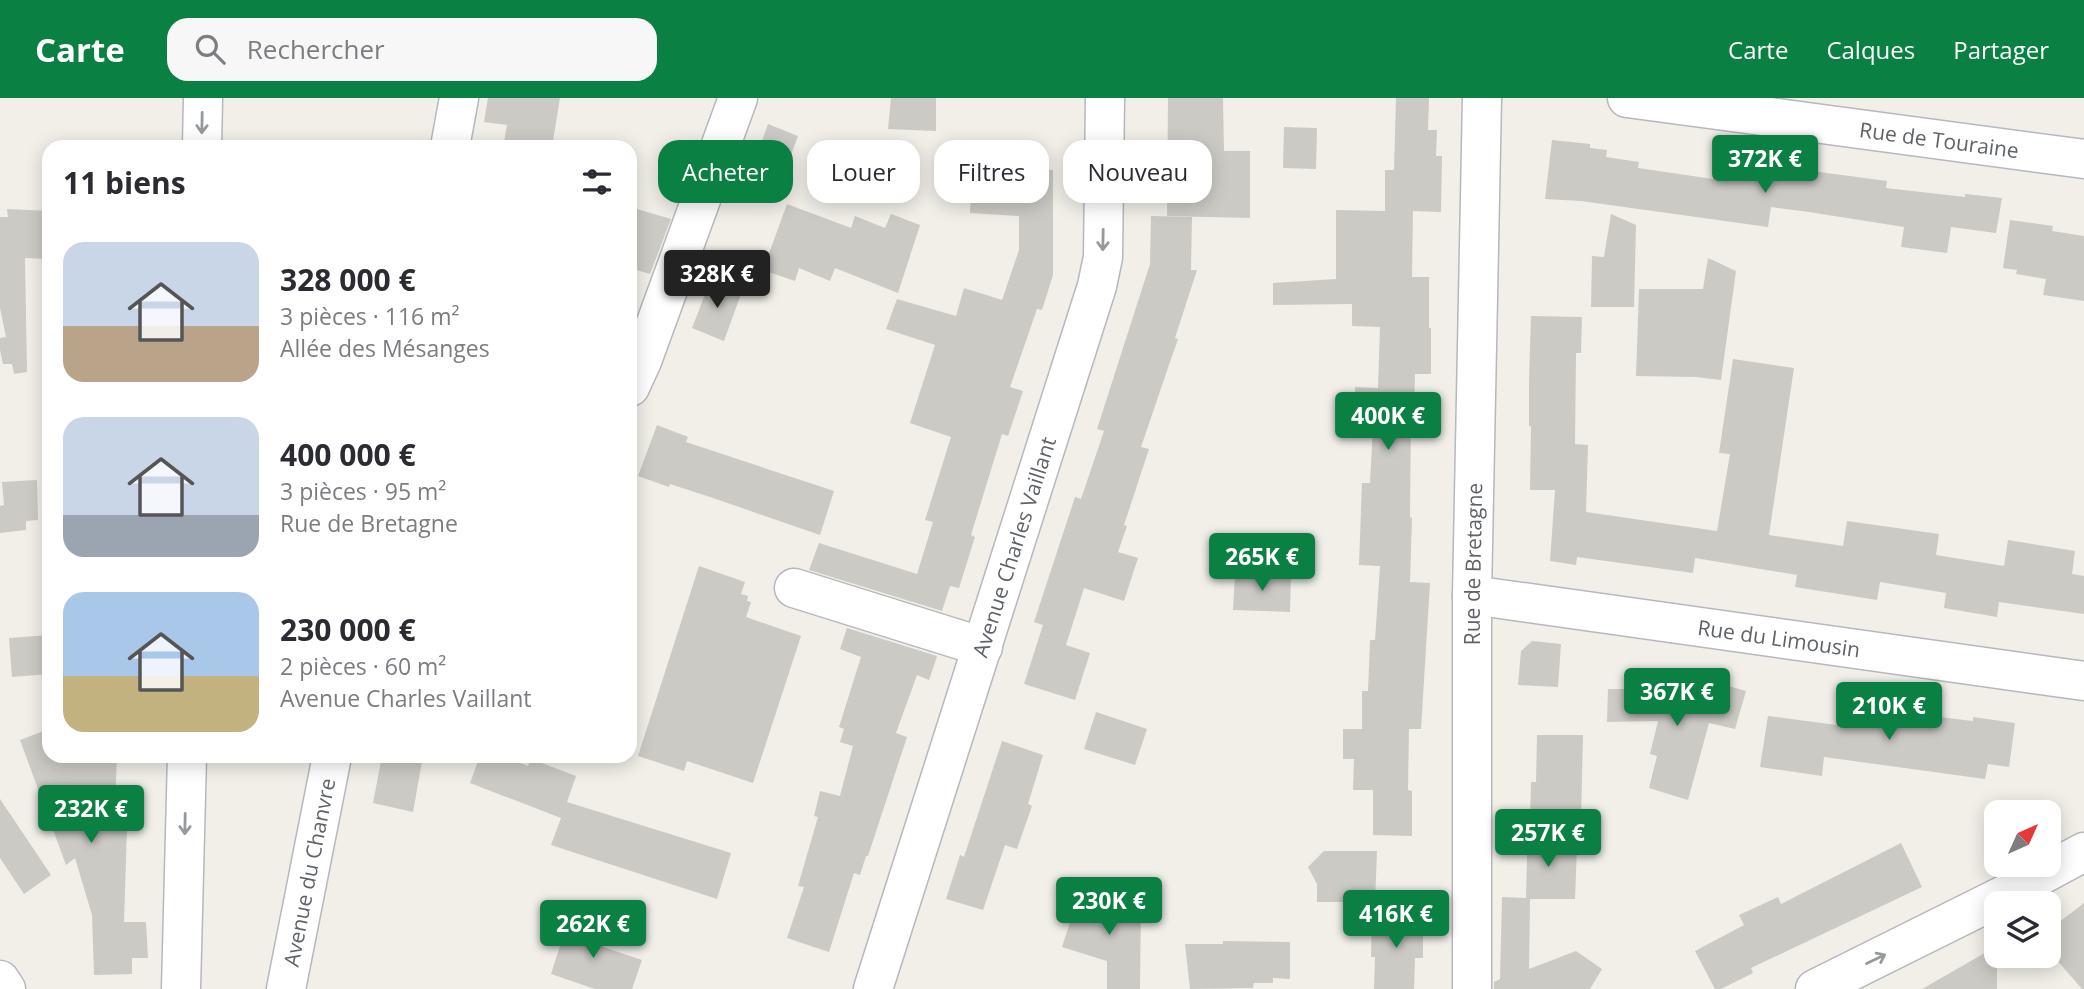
<!DOCTYPE html>
<html lang="fr">
<meta charset="utf-8">
<style>
:root{--surface:#fff;--page:#f7f7f7;--text:#2b2b33;--muted:#7c7c81;--accent:#0b8043}
body{margin:0;font-family:"Open Sans",sans-serif;background:var(--page);color:var(--text);height:100vh;display:flex;flex-direction:column;font-size:26px;white-space:nowrap}
*{box-sizing:border-box;margin:0}
p{font-size:23px;color:var(--muted)}
.icon{flex:none;width:38px;height:38px;fill:none;stroke:currentColor;stroke-width:2;stroke-linecap:round;stroke-linejoin:round}
.map{position:relative;flex:1;overflow:hidden}
.panel{position:absolute;left:42px;top:42px;width:595px;height:623px;display:flex;flex-direction:column;background:var(--surface);border-radius:21px;box-shadow:0 4px 18px #0003}
.panel>*{flex:none}
.banner{position:absolute;left:658px;top:42px;width:665px;height:63px;display:flex;gap:14px}
.needle{width:46px;rotate:45deg}
.fabs{position:absolute;left:1984px;top:702px;display:grid;gap:14px}
.fabs a{display:grid;place-items:center;width:77px;height:77px;border-radius:14px;background:var(--surface);box-shadow:0 4px 18px #0003;font-size:35px}
.price{position:absolute;translate:-50% -60px;padding:0 16px;border-radius:7px;background:var(--accent);color:#fff;font-size:23px;line-height:46px;filter:drop-shadow(0 2px 4px #0008)}
.price::after{content:'';position:absolute;left:50%;top:42px;width:21px;height:16px;margin-left:-10px;background:inherit;clip-path:polygon(0 0,100% 0,50% 100%)}
.price.current{background:#222;color:#fff}
ul{padding:0;list-style:none}
li{display:flex;align-items:center;gap:21px;height:175px;padding:0 21px}
li span{display:grid;place-items:center;flex:none;width:196px;height:140px;border-radius:21px;color:#555}
li>.icon{margin-inline-start:auto}
span .icon{width:84px;height:84px;fill:#fffc;stroke-width:1}
li b{font-size:30px}
h2{display:flex;justify-content:space-between;align-items:center;height:84px;padding:0 21px;font-size:30px}
.tag{padding:0 24px;border-radius:21px;background:var(--surface);box-shadow:0 4px 18px #0003;font-size:24px;line-height:63px}
.tag.current{background:var(--accent);color:#fff}
header{display:flex;align-items:center;gap:42px;box-sizing:border-box;height:98px;padding:0 35px;background:var(--accent);color:#fff}
header strong{font-size:33px}
nav{display:flex;gap:38px;margin-inline-start:auto;font-size:24px}
.search{width:490px;height:63px;background:var(--page);display:flex;align-items:center;gap:18px;box-sizing:border-box;padding:0 24px;border-radius:21px;color:var(--muted);font-size:26px}
.map>svg:first-child{display:block}
.building{fill:#cccac5}
.lines{fill:none;stroke-linecap:round;stroke-linejoin:round}
.minor-casing{stroke:#b5b8bc;stroke-width:41}
.minor{stroke:#fff;stroke-width:38}
.oneway{stroke:#979a9d}
.labels{text-anchor:middle;dominant-baseline:central;stroke-width:6;stroke-linejoin:round;paint-order:stroke}
.street-label{font-size:21px;fill:#5f6368;stroke:#fff}
</style>
<header>
<strong>Carte</strong>
<div class="search"><svg class="icon" aria-label="search" viewBox="0 0 24 24"><circle cx="10" cy="10" r="6"/><path d="M15 15l6 6"/></svg>Rechercher</div>
<nav><a>Carte</a><a>Calques</a><a>Partager</a></nav>
</header>
<div class="map">
<svg width="2084" height="891" viewBox="0 0 2084 891">
<rect width="100%" height="100%" fill="#f1efe8"/>
<g class="building">
<polygon points="488,0 560,0 552,49 503,49 507,27 484,24"/>
<polygon points="891,0 936,0 936,33 888,31"/>
<polygon points="1168,0 1223,0 1224,53 1250,53 1250,120 1167,118"/>
<polygon points="1396,0 1429,0 1428,32 1437,32 1436,58 1442,58 1441,114 1413,113 1412,179 1429,179 1429,230 1431,230 1431,276 1415,276 1414,312 1411,312 1410,419 1412,420 1410,484 1430,485 1421,631 1409,631 1408,692 1412,693 1412,738 1373,737 1373,692 1353,692 1354,661 1343,661 1343,631 1362,631 1362,593 1368,593 1370,542 1375,542 1380,468 1359,467 1362,385 1370,385 1373,328 1355,327 1355,289 1378,290 1380,229 1352,228 1352,206 1273,207 1273,185 1336,181 1336,112 1385,113 1385,72 1394,72"/>
<polygon points="768,26 798,38 780,87 750,76"/>
<polygon points="1284,29 1317,30 1316,71 1283,70"/>
<polygon points="1552,42 1590,46 1590,50 1607,52 1606,59 1639,64 1638,70 1713,81 1715,65 1751,70 1752,65 1887,83 1886,90 1965,99 1965,96 2002,100 1996,135 1951,129 1947,155 1901,149 1904,129 1809,114 1771,109 1768,129 1581,103 1545,101"/>
<polygon points="972,69 1053,72 1053,177 1042,212 1037,211 1010,289 1023,293 1008,338 1002,336 971,437 975,439 959,490 950,488 942,513 809,472 819,445 917,476 933,424 925,422 951,339 910,325 935,247 886,231 897,201 956,218 964,190 1002,202 1019,152 1019,118 970,115"/>
<polygon points="787,106 851,130 855,118 885,130 891,116 920,127 898,195 835,170 830,183 799,170 795,183 763,172"/>
<polygon points="630,109 671,121 650,176 630,170"/>
<polygon points="7,111 49,113 49,161 25,160 27,274 14,276 12,266 3,266 0,252 0,240 6,239 0,210 0,119 8,119"/>
<polygon points="1611,116 1636,127 1634,209 1591,209 1592,158 1604,159"/>
<polygon points="1151,118 1192,119 1191,172 1197,172 1175,240 1178,241 1171,261 1141,349 1149,351 1124,427 1127,428 1118,454 1138,460 1124,503 1084,490 1066,547 1090,555 1075,602 1024,586 1043,527 1034,524 1075,399 1081,401 1104,333 1097,331 1150,166"/>
<polygon points="2010,122 2053,128 2052,133 2084,138 2084,203 2043,197 2046,181 2016,176 2017,172 2003,170"/>
<polygon points="1708,160 1736,173 1721,282 1696,279 1636,278 1639,191 1703,191"/>
<polygon points="711,181 742,193 724,243 692,230"/>
<polygon points="1531,218 1582,219 1581,255 1576,255 1575,346 1588,347 1586,414 1717,433 1730,356 1719,355 1733,261 1794,270 1769,437 1843,448 1847,423 1939,436 1936,457 2004,468 2008,442 2075,453 2072,476 2084,478 2084,516 1999,504 1997,519 1944,510 1946,495 1880,484 1877,502 1795,489 1797,477 1695,460 1693,475 1577,459 1576,467 1550,463 1555,392 1530,392 1531,328 1529,328 1529,282"/>
<polygon points="657,327 688,339 686,344 834,393 820,437 713,400 670,386 669,389 638,378"/>
<polygon points="37,382 38,422 26,423 26,432 0,435 0,408 4,407 2,384"/>
<polygon points="699,468 745,484 741,496 748,498 747,503 751,504 746,519 801,538 753,685 687,663 684,673 638,658"/>
<polygon points="1235,477 1291,478 1290,514 1233,512"/>
<polygon points="847,530 937,558 929,582 917,577 896,635 907,639 868,758 866,758 860,777 854,775 829,854 787,840 804,789 798,788 818,719 814,718 820,693 840,698 853,648 840,644 844,631 839,629 861,559 840,551"/>
<polygon points="49,537 49,576 12,579 9,540"/>
<polygon points="1532,543 1561,546 1558,589 1518,587 1521,553"/>
<polygon points="1700,580 1746,593 1735,631 1709,625 1688,702 1649,690 1657,658 1650,656 1658,623 1607,624 1608,591 1643,591 1693,607"/>
<polygon points="1840,603 1914,616 1973,623 1973,619 2015,625 2009,669 1988,666 1985,681 1824,659 1822,678 1760,669 1768,618 1837,627"/>
<polygon points="1096,614 1147,631 1135,667 1084,651"/>
<polygon points="49,631 49,658 117,658 114,728 127,729 124,824 146,824 148,860 132,860 132,876 94,877 92,817 75,760 66,767 20,642"/>
<polygon points="1537,637 1583,637 1581,721 1578,721 1575,801 1530,801 1529,871 1576,853 1602,871 1590,891 1494,891 1494,884 1500,881 1502,799 1526,800 1528,720 1530,720 1531,684 1536,684"/>
<polygon points="1002,643 1043,657 1028,706 1032,708 1017,751 1005,747 983,812 946,801 960,757 964,759"/>
<polygon points="382,658 423,658 413,714 373,705"/>
<polygon points="480,658 502,658 528,668 531,661 576,678 567,704 731,755 717,801 551,747 561,720 470,685"/>
<polygon points="0,701 51,777 24,796 0,760"/>
<polygon points="1901,745 1922,789 1751,870 1753,875 1721,891 1715,891 1695,853 1744,827 1739,817 1778,799 1781,806"/>
<polygon points="1324,753 1377,753 1375,804 1317,804 1317,786 1308,769"/>
<polygon points="1078,800 1141,801 1140,891 1107,891 1107,863 1062,849"/>
<polygon points="2084,805 2084,891 2082,891 2049,853 2049,832"/>
<polygon points="1372,818 1423,818 1423,860 1415,860 1414,891 1374,891 1375,859 1371,859"/>
<polygon points="569,820 608,833 603,849 642,862 632,891 595,891 551,876"/>
<polygon points="1223,843 1290,844 1290,881 1273,880 1273,885 1254,885 1253,890 1190,891 1185,846 1223,846"/>
<polygon points="1997,848 1997,891 1922,891"/>
</g>
<g class="lines">
<g class="minor-casing">
<g id="minor">
<path id="s1" d="M1627,0L2084,61"/>
<polyline points="202,49 203,0"/>
<polyline points="450,49 459,0"/>
<polyline points="630,289 642,263 738,0"/>
<polyline points="794,490 983,549"/>
<path id="s2" d="M1472,497L2084,583"/>
<polyline points="0,882 6,891"/>
<polyline points="181,891 187,658"/>
<path id="s3" d="M286,891L332,658"/>
<path id="s4" d="M873,891L1097,188L1103,159L1105,0"/>
<path id="s5" d="M1472,891V497L1482,0"/>
<polyline points="1815,891 2008,795 2084,754"/>
</g>
</g>
<use href="#minor" class="minor"/>
</g>
<defs><path id="oneway-shaft" d="M-6 0H5M1.5-3L5.5 0L1.5 3" fill="none" stroke-width="1.6" stroke-linecap="round" stroke-linejoin="round" transform="scale(1.75)"/></defs>
<g class="oneway">
<use href="#oneway-shaft" transform="translate(202 25) rotate(91)"/>
<use href="#oneway-shaft" transform="translate(1103 142) rotate(91)"/>
<use href="#oneway-shaft" transform="translate(185 726) rotate(91)"/>
<use href="#oneway-shaft" transform="translate(1876 861) rotate(-26)"/>
</g>
<g class="labels">
<g class="street-label">
<text stroke="none"><textPath href="#s1" startOffset="315">Rue de Touraine</textPath></text>
<text stroke="none"><textPath href="#s4" startOffset="464">Avenue Charles Vaillant</textPath></text>
<text stroke="none"><textPath href="#s5" startOffset="425">Rue de Bretagne</textPath></text>
<text stroke="none"><textPath href="#s2" startOffset="310">Rue du Limousin</textPath></text>
<text stroke="none"><textPath href="#s3" startOffset="119">Avenue du Chanvre</textPath></text>
</g>
</g>
</svg>
<div class="fabs">
<a><svg class="needle" viewBox="-14 -14 28 28"><path d="M0-13l5 13h-10z" fill="#e53935"/><path d="M0 13l5-13h-10z" fill="#7c7c81"/></svg></a>
<a><svg class="icon" aria-label="layers" viewBox="0 0 24 24"><path d="M12 4l9 5-9 5-9-5zM3 14l9 5 9-5"/></svg></a>
</div>
<b class="price" style="left:1765px;top:97px">372K €</b>
<b class="price current" style="left:717px;top:212px">328K €</b>
<b class="price" style="left:1388px;top:354px">400K €</b>
<b class="price" style="left:1262px;top:495px">265K €</b>
<b class="price" style="left:1677px;top:630px">367K €</b>
<b class="price" style="left:1889px;top:644px">210K €</b>
<b class="price" style="left:91px;top:747px">232K €</b>
<b class="price" style="left:1548px;top:771px">257K €</b>
<b class="price" style="left:1109px;top:839px">230K €</b>
<b class="price" style="left:1396px;top:852px">416K €</b>
<b class="price" style="left:593px;top:862px">262K €</b>
<div class="banner">
<a class="tag current">Acheter</a>
<a class="tag">Louer</a>
<a class="tag">Filtres</a>
<a class="tag">Nouveau</a>
</div>
<section class="panel">
<h2>11 biens<svg class="icon" aria-label="filters" viewBox="0 0 24 24"><path d="M4 7h16M4 17h16"/><circle cx="9" cy="7" r="2"/><circle cx="15" cy="17" r="2"/></svg></h2>
<ul>
<li><span style="background:linear-gradient(#c9d6e8 60%,#b9a48a 0)"><svg class="icon" aria-label="home" viewBox="0 0 24 24"><path d="M3 11l9-7 9 7M6 9v11h12V9"/></svg></span><div><b>328 000 €</b><p>3 pièces · 116 m²</p><p>Allée des Mésanges</p></div></li>
<li><span style="background:linear-gradient(#c9d6e8 70%,#9aa5b1 0)"><svg class="icon" aria-label="home" viewBox="0 0 24 24"><path d="M3 11l9-7 9 7M6 9v11h12V9"/></svg></span><div><b>400 000 €</b><p>3 pièces · 95 m²</p><p>Rue de Bretagne</p></div></li>
<li><span style="background:linear-gradient(#a9c7e8 60%,#c2b280 0)"><svg class="icon" aria-label="home" viewBox="0 0 24 24"><path d="M3 11l9-7 9 7M6 9v11h12V9"/></svg></span><div><b>230 000 €</b><p>2 pièces · 60 m²</p><p>Avenue Charles Vaillant</p></div></li>
</ul>
</section>
</div>
